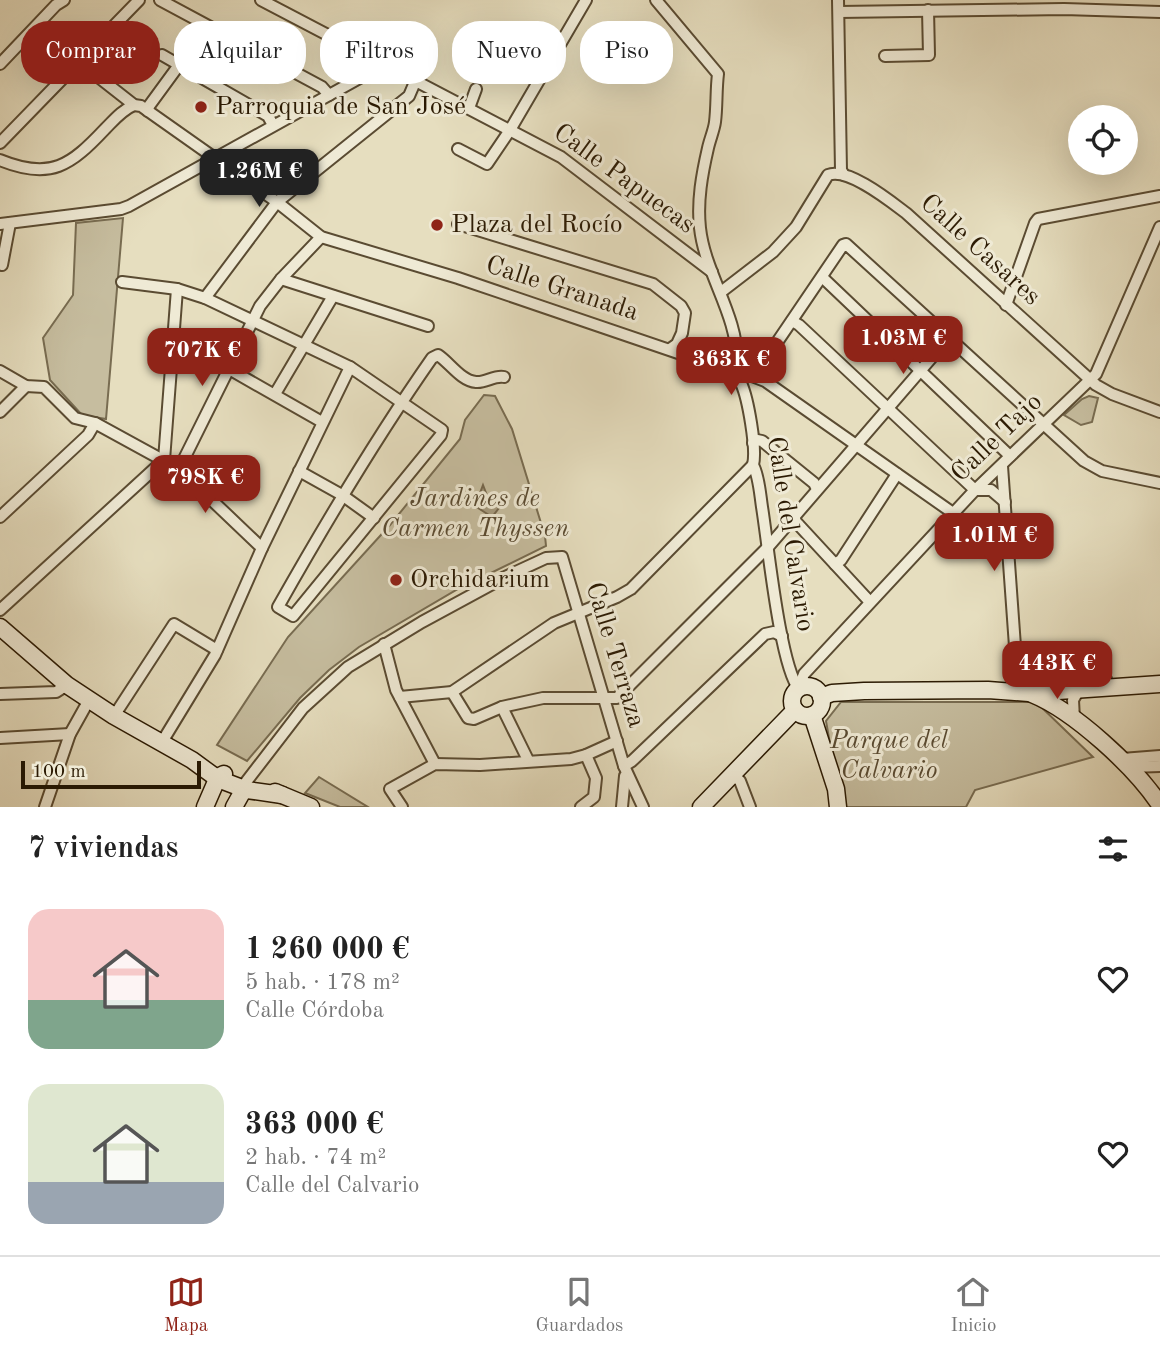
<!DOCTYPE html>
<html lang="es">
<meta charset="utf-8">
<style>
:root{--surface:#fff;--page:#f2f2f2;--text:#222;--muted:#767676;--line:#e0e0e0;--accent:#8f2418}
body{margin:0;font-family:"Old Standard TT",serif;background:var(--page);color:var(--text);height:100vh;display:flex;flex-direction:column;font-size:26px;white-space:nowrap}
*{box-sizing:border-box;margin:0}
p{font-size:23px;color:var(--muted)}
.icon{flex:none;width:38px;height:38px;fill:none;stroke:currentColor;stroke-width:2;stroke-linecap:round;stroke-linejoin:round}
.map{position:relative;height:807px;overflow:hidden}
.side{display:flex;flex-direction:column;background:var(--surface);flex:1}
.side>*{flex:none}
.banner{position:absolute;left:21px;top:21px;width:700px;height:63px;display:flex;gap:14px}
.controls{position:absolute;left:1068px;top:105px;display:grid;gap:14px}
.controls a{display:grid;place-items:center;width:70px;height:70px;border-radius:50%;background:var(--surface);box-shadow:0 7px 28px #0002;font-size:35px}
.scale{position:absolute;left:21px;bottom:18px;width:180px;box-sizing:border-box;padding-left:7px;border:4px solid #2b1a03;border-top:0;font-size:19px;line-height:24px;white-space:nowrap;color:#2b1a03;-webkit-text-stroke:5px #efead5;paint-order:stroke}
.price{position:absolute;translate:-50% -60px;padding:0 16px;border-radius:14px;background:var(--accent);color:#fff;font-size:23px;line-height:46px;filter:drop-shadow(0 2px 4px #0008)}
.price::after{content:'';position:absolute;left:50%;top:42px;width:21px;height:16px;margin-left:-10px;background:inherit;clip-path:polygon(0 0,100% 0,50% 100%)}
.price.on{background:#222;color:#fff}
ul{padding:0;list-style:none}
li{display:flex;align-items:center;gap:21px;height:175px;padding:0 28px}
li span{display:grid;place-items:center;flex:none;width:196px;height:140px;border-radius:21px;color:#555}
li>.icon{margin-inline-start:auto}
span .icon{width:84px;height:84px;fill:#fffc;stroke-width:1}
li b{font-size:30px}
h2{display:flex;justify-content:space-between;align-items:center;height:84px;padding:0 28px;font-size:30px}
.chip{padding:0 24px;border-radius:28px;background:var(--surface);box-shadow:0 7px 28px #0002;font-size:24px;line-height:63px}
.chip.on{background:var(--accent);color:#fff}
.menu{display:flex;justify-content:space-around;align-items:center;height:98px;border-top:2px solid var(--line);background:var(--surface);font-size:19px;color:var(--muted)}
.menu a{display:grid;justify-items:center;gap:4px}
.menu .on{color:var(--accent)}
.map>svg:first-child{display:block}
.green{fill:#c6bd9f;stroke:#786c51;stroke-width:2}
.water{fill:#a69b7f;stroke:#75674d;stroke-width:2}
.lines{fill:none;stroke-linecap:round;stroke-linejoin:round}
.street-casing{stroke:#5a4b32;stroke-width:14}
.secondary-casing{stroke:#2b1a03;stroke-width:19}
.street{stroke:#efead5;stroke-width:10}
.secondary{stroke:#efead5;stroke-width:16}
.poi-dot{fill:#8f2418;stroke:#efead5;stroke-width:2.5}
.labels{text-anchor:middle;dominant-baseline:central;stroke-width:6;stroke-linejoin:round;paint-order:stroke}
.poi-label{font-size:26px;fill:#2b1a03;stroke:#efead5;text-anchor:start}
.street-label{font-size:26px;fill:#2b1a03;stroke:#efead5}
.park-label{font-size:26px;font-style:italic;fill:#5a4b32;stroke:#efead5}
</style>
<div class="map">
<svg width="1160" height="807" viewBox="0 0 1160 807">
<rect width="100%" height="100%" fill="#e6debf"/>
<filter id="stains"><feTurbulence type="fractalNoise" baseFrequency=".00286" numOctaves="4"/><feColorMatrix values="0 0 0 0 .2 0 0 0 0 .09 0 0 0 0 .02 0 0 0 .5 -.17"/></filter>
<radialGradient id="worn" r=".72"><stop offset=".6" stop-color="#630" stop-opacity="0"/><stop offset="1" stop-color="#630" stop-opacity=".3"/></radialGradient>
<g class="green">
<polygon points="123,218 106,419 82,415 50,380 43,338 73,295 76,223"/>
<polygon points="484,395 495,396 512,429 545,536 546,546 458,589 359,647 329,670 300,698 247,761 217,745 288,637 390,525 460,439 465,420"/>
<polygon points="1089,396 1098,398 1092,422 1081,425 1064,415 1082,399"/>
<polygon points="841,702 1036,702 1093,757 975,790 966,807 841,807 826,721"/>
<polygon points="319,777 368,807 340,807 305,793"/>
</g>
<polygon class="water" points="483,485 488,498 499,508 492,517 478,508 463,505 480,493"/>
<g class="lines">
<g class="street-casing">
<g id="street">
<polyline points="160,0 322,87 329,95"/>
<polyline points="261,0 561,157 712,272"/>
<path d="M656,0L718,74C716,90 717,106 715,122C714,130 710,139 708,148C702,174 697,201 700,228C705,274 738,315 737,362"/>
<polyline points="838,0 841,170 844,175"/>
<polyline points="839,12 1064,9 1160,12"/>
<polyline points="162,55 268,116 273,125"/>
<polyline points="885,56 929,55 928,10"/>
<polyline points="0,64 56,5 64,0"/>
<polyline points="78,64 83,65 134,105 141,106 277,202 321,237 458,278 731,371"/>
<polyline points="469,108 476,89"/>
<polyline points="148,111 149,106 179,65"/>
<polyline points="0,143 139,0"/>
<polyline points="458,149 487,164 510,130 586,0"/>
<path d="M0,160C51,181 71,165 105,129C114,120 122,110 134,105"/>
<polyline points="0,224 121,209 129,206 367,74 376,62"/>
<polyline points="458,224 653,284 681,306 685,313 682,333 677,344 670,349"/>
<polyline points="2,265 10,223"/>
<polyline points="822,277 1010,456"/>
<polyline points="281,279 428,326"/>
<path d="M122,282L177,289L205,298L350,367L442,430L441,435L293,616L278,607C326,522 376,438 432,358L438,355C449,362 461,381 476,382C486,383 494,375 504,377"/>
<path d="M721,292L773,252L796,227L828,175C848,167 890,201 906,213L1096,385L1112,394L1160,412"/>
<polyline points="205,298 277,202 409,96 415,82"/>
<polyline points="1006,305 1035,223 1038,219 1160,196"/>
<polyline points="792,321 799,325 975,490"/>
<polyline points="229,369 322,422"/>
<polyline points="753,369 763,363 843,245 846,244 1084,461 1102,471 1160,483"/>
<polyline points="0,371 26,386 44,387 75,418 95,423 179,469 262,548"/>
<polyline points="752,376 765,381 953,513"/>
<path d="M741,383C748,398 757,449 753,465C759,476 760,494 762,507C768,544 780,666 799,689"/>
<polyline points="275,394 333,296"/>
<polyline points="0,412 26,386"/>
<polyline points="753,443 757,440 762,441 814,483 817,489"/>
<polyline points="164,460 177,289"/>
<polyline points="1002,466 1017,674 1013,685"/>
<polyline points="179,469 260,306 281,279 321,237"/>
<polyline points="299,471 342,495 374,518"/>
<polyline points="975,490 991,490 1005,502"/>
<polyline points="794,516 796,522 870,602"/>
<polyline points="0,517 88,435 95,423"/>
<polyline points="835,564 841,560 897,474"/>
<polyline points="0,610 164,460"/>
<polyline points="384,644 396,690 435,764"/>
<polyline points="803,687 802,679 804,674 975,490 1096,374 1160,227"/>
<polyline points="452,692 468,718 474,719 502,707 543,698 617,698 769,546 946,341 948,336"/>
<polyline points="0,694 56,692 67,685"/>
<polyline points="400,697 452,692 554,623 617,597 631,589 753,465"/>
<polyline points="502,707 528,760"/>
<polyline points="114,716 174,624 217,650"/>
<polyline points="1074,719 1073,700 1082,685 1102,682 1106,679"/>
<polyline points="0,738 70,734"/>
<polyline points="162,742 215,655 262,548 350,367"/>
<polyline points="1122,759 1160,756"/>
<polyline points="624,766 632,761 765,634 774,632 782,636"/>
<polyline points="1131,767 1160,766"/>
<polyline points="732,774 740,781 750,807"/>
<polyline points="246,782 303,708 348,667 422,622 505,577 546,558 562,557 624,766 643,807"/>
<polyline points="45,807 70,734 89,700"/>
<polyline points="402,807 390,789 435,764 480,765 571,759 586,755 617,741"/>
<polyline points="581,807 594,797 596,778 586,755"/>
<polyline points="622,807 625,776"/>
</g>
</g>
<g class="secondary-casing">
<g id="secondary">
<polyline points="0,627 67,685 114,716 192,760 218,779 247,790 282,795"/>
<circle cx="807" cy="701" r="15"/>
<path d="M1032,694C1074,711 1135,767 1160,805"/>
<polyline points="821,697 832,693 864,691 988,690 1029,693 1160,684"/>
<polyline points="812,715 836,789 838,807"/>
<polyline points="275,792 311,807"/>
<polyline points="205,807 218,777 224,774"/>
<polyline points="234,807 244,789"/>
<polyline points="701,807 795,710"/>
</g>
</g>
<use href="#street" class="street"/>
<use href="#secondary" class="secondary"/>
</g>
<g class="poi-dot">
<circle cx="201" cy="107" r="7"/>
<circle cx="437" cy="225" r="7"/>
<circle cx="396" cy="580" r="7"/>
</g>
<g class="labels">
<g class="poi-label">
<text x="215" y="107">Parroquia de San José</text>
<text x="451" y="225">Plaza del Rocío</text>
<text x="410" y="580">Orchidarium</text>
</g>
<g class="street-label">
<text transform="translate(624 179) rotate(36)">Calle Papuecas</text>
<text transform="translate(980 250) rotate(42)">Calle Casares</text>
<text transform="translate(562 289) rotate(18)">Calle Granada</text>
<text transform="translate(997 438) rotate(-44)">Calle Tajo</text>
<text transform="translate(790 534) rotate(81)">Calle del Calvario</text>
<text transform="translate(615 655) rotate(73)">Calle Terraza</text>
</g>
<g class="park-label">
<text x="475" y="499">Jardines de<tspan x="475" dy="30">Carmen Thyssen</tspan></text>
<text x="889" y="741">Parque del<tspan x="889" dy="30">Calvario</tspan></text>
</g>
</g>
<rect width="100%" height="100%" filter="url(#stains)"/>
<rect width="100%" height="100%" fill="url(#worn)"/>
</svg>
<div class="controls">
<a><svg class="icon" aria-label="locate" viewBox="0 0 24 24"><circle cx="12" cy="12" r="6"/><path d="M12 2v4M12 18v4M2 12h4M18 12h4"/></svg></a>
</div>
<div class="scale">100 m</div>
<b class="price on" style="left:259px;top:209px">1.26M €</b>
<b class="price" style="left:903px;top:376px">1.03M €</b>
<b class="price" style="left:202px;top:388px">707K €</b>
<b class="price" style="left:731px;top:397px">363K €</b>
<b class="price" style="left:205px;top:515px">798K €</b>
<b class="price" style="left:994px;top:573px">1.01M €</b>
<b class="price" style="left:1057px;top:701px">443K €</b>
<div class="banner">
<a class="chip on">Comprar</a>
<a class="chip">Alquilar</a>
<a class="chip">Filtros</a>
<a class="chip">Nuevo</a>
<a class="chip">Piso</a>
</div>
</div>
<section class="side">
<h2>7 viviendas<svg class="icon" aria-label="filters" viewBox="0 0 24 24"><path d="M4 7h16M4 17h16"/><circle cx="9" cy="7" r="2"/><circle cx="15" cy="17" r="2"/></svg></h2>
<ul>
<li><span style="background:linear-gradient(#f6c9c9 65%,#7fa58c 0)"><svg class="icon" aria-label="home" viewBox="0 0 24 24"><path d="M3 11l9-7 9 7M6 9v11h12V9"/></svg></span><div><b>1 260 000 €</b><p>5 hab. · 178 m²</p><p>Calle Córdoba</p></div><svg class="icon" aria-label="heart" viewBox="0 0 24 24"><path d="M12 20l-8-8c-3-5 5-10 8-4 3-6 11-1 8 4z"/></svg></li>
<li><span style="background:linear-gradient(#dfe7d0 70%,#9aa5b1 0)"><svg class="icon" aria-label="home" viewBox="0 0 24 24"><path d="M3 11l9-7 9 7M6 9v11h12V9"/></svg></span><div><b>363 000 €</b><p>2 hab. · 74 m²</p><p>Calle del Calvario</p></div><svg class="icon" aria-label="heart" viewBox="0 0 24 24"><path d="M12 20l-8-8c-3-5 5-10 8-4 3-6 11-1 8 4z"/></svg></li>
</ul>
</section>
<nav class="menu">
<a class="on"><svg class="icon" aria-label="map" viewBox="0 0 24 24"><path d="M3 6l6-2 6 2 6-2v14l-6 2-6-2-6 2zM9 4v14M15 6v14"/></svg>Mapa</a>
<a><svg class="icon" aria-label="saved" viewBox="0 0 24 24"><path d="M7 4h10v16l-5-4-5 4z"/></svg>Guardados</a>
<a><svg class="icon" aria-label="home" viewBox="0 0 24 24"><path d="M3 11l9-7 9 7M6 9v11h12V9"/></svg>Inicio</a>
</nav>
